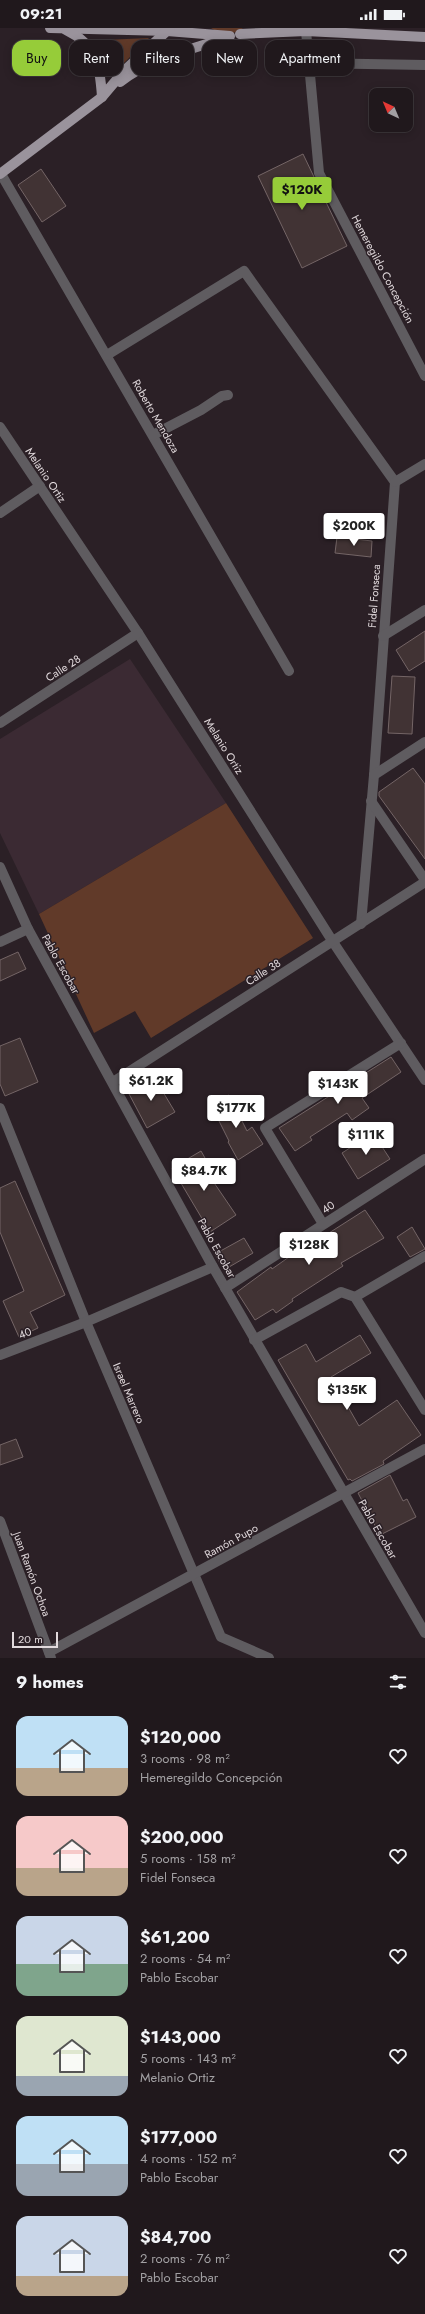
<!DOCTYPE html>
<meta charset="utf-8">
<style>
:root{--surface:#20181c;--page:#2d2529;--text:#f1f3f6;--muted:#a2a0a3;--line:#3d373b;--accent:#96cc39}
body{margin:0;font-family:Jost,sans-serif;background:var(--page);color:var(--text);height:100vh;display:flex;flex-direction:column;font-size:15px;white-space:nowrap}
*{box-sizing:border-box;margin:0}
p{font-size:13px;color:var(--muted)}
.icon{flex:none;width:22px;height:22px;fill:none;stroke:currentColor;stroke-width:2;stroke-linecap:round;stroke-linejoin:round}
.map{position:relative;height:1630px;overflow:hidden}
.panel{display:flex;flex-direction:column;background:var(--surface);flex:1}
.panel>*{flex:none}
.hud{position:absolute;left:12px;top:12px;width:401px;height:36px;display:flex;gap:8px}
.needle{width:26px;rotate:316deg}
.buttons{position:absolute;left:369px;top:60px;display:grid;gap:8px}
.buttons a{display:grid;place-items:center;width:44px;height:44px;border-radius:8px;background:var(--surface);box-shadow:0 2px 10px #0003,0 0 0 1px var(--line);font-size:20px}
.scale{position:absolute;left:12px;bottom:10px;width:46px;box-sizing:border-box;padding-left:4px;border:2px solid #e1d9dc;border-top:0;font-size:11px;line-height:14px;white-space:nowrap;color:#e1d9dc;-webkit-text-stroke:3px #2b2026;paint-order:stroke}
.price{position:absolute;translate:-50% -34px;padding:0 9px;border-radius:4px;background:#fff;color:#222;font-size:13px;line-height:26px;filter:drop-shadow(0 1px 2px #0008)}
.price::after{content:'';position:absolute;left:50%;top:24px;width:12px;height:9px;margin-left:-6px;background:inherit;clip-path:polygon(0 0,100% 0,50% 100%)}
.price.selected{background:var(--accent);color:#111}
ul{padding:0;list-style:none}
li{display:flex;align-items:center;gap:12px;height:100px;padding:0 16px}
li span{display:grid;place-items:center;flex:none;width:112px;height:80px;border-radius:12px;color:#555}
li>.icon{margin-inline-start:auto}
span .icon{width:48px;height:48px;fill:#fffc;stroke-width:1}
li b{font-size:17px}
h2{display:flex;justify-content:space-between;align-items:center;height:48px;padding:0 16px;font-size:17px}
.tag{padding:0 14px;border-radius:12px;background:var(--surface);box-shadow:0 2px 10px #0003,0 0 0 1px var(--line);font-size:14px;line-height:36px}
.tag.selected{background:var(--accent);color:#111}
.status{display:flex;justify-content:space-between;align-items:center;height:28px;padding:0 20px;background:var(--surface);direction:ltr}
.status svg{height:11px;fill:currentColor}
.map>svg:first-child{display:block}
.built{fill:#3b2a33}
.green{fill:#613a29}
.building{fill:#413334;stroke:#746566}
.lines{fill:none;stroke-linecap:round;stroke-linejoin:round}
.minor{stroke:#5f5c60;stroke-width:10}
.major{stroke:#9a939c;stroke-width:10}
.labels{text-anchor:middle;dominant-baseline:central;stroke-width:3;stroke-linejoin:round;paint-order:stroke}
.street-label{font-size:11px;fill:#e1d9dc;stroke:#2b2026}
</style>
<div class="status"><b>09:21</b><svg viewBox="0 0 49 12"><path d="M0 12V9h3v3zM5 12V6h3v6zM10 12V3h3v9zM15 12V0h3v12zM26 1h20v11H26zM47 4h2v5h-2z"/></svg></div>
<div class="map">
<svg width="425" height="1630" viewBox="0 0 425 1630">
<rect width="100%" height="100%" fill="#2b2026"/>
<polygon class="built" points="130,631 226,775 39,886 0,805 0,711"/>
<g class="green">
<path d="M211,0H243C232,8 222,7 211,0Z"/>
<polygon points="149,10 116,43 104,12"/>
<polygon points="226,775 313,910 151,1010 135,983 94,1005 39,886"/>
</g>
<g class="building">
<polygon points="303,126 347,218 302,240 258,148"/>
<polygon points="41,141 66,178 42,194 18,157"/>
<polygon points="337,509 372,513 371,529 335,525"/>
<polygon points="425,603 425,633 409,643 396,622"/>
<polygon points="392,648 415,649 412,706 388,705"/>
<polygon points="413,740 425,756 425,831 379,768 379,764"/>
<polygon points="18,924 26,941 0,953 0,932"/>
<polygon points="20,1010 38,1054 5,1068 0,1056 0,1018"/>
<polygon points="391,1029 401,1044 362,1070 369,1080 352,1092 347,1085 310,1109 312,1112 295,1123 279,1100"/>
<polygon points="154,1049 175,1084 147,1100 128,1064"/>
<polygon points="229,1067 247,1103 252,1099 263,1116 238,1132 228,1114 229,1113 211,1077"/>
<polygon points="373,1105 390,1131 358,1151 342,1125"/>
<polygon points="201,1123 209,1137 204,1140 236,1187 210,1204 172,1140"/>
<polygon points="15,1153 65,1267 30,1284 38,1300 19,1309 3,1273 24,1263 0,1204 0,1160"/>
<polygon points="365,1182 384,1210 341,1235 343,1238 292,1271 293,1273 276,1285 273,1281 255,1292 237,1264 271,1239 272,1241 306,1217 307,1219"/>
<polygon points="412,1199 425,1221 410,1229 397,1209"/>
<polygon points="244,1210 253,1225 224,1242 215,1226"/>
<polygon points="360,1307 371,1325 331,1349 359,1398 397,1372 421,1407 383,1433 384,1436 352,1453 350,1451 348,1452 278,1332 306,1316 316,1334"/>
<polygon points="16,1411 23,1429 0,1437 0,1417"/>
<polygon points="390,1447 403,1473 407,1471 416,1489 380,1507 358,1465"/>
</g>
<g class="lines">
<g class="minor">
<polyline points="306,3 319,145 425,348"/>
<polyline points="309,35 425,37"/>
<polyline points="1,146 289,643"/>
<polyline points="107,327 244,243 395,454 374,747 361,896"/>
<polyline points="0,399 138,605 333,914 425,1052"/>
<polyline points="153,407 201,382 222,368 228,367"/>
<polyline points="395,454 425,436"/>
<polyline points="0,485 40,458"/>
<polyline points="383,608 425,582"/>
<polyline points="0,695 138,605"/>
<polyline points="374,747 425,714"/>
<polyline points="371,773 425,852"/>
<polyline points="0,839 28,901 213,1239 425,1605"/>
<polyline points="0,914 28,901"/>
<polyline points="113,1054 425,854"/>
<polyline points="0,1080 86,1294 221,1609 269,1630"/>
<polyline points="323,1196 265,1100 401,1015"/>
<polyline points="225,1260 425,1131"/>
<polyline points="355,1269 425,1228"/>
<polyline points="254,1312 341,1264 355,1269 425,1382"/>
<polyline points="0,1327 86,1294 213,1239"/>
<polyline points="0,1493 51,1630"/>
<polyline points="49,1624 425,1421"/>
</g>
<g class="major">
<polyline points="50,0 167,3 230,8"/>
<path d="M66,2C97,17 100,37 102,69"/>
<polyline points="240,6 306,3 425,9"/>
<path d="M120,54C149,31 190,22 225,10"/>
<polyline points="0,146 102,69 124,43 170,0"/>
</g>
</g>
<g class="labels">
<g class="street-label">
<text transform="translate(383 241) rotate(62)">Hemeregildo Concepción</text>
<text transform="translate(156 388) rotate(60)">Roberto Mendoza</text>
<text transform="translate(46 447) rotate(56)">Melanio Ortiz</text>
<text transform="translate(374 568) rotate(-86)">Fidel Fonseca</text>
<text transform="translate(63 640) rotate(-33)">Calle 28</text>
<text transform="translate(224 718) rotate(58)">Melanio Ortiz</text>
<text transform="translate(61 936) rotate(61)">Pablo Escobar</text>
<text transform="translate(263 944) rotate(-32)">Calle 38</text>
<text transform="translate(328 1179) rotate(-33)">40</text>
<text transform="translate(217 1220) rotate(61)">Pablo Escobar</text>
<text transform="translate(25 1305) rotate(-21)">40</text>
<text transform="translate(129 1365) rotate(67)">Israel Marrero</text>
<text transform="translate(378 1501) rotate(60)">Pablo Escobar</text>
<text transform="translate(231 1513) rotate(-29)">Ramón Pupo</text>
<text transform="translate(32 1546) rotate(70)">Juan Ramón Ochoa</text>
</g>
</g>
</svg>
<div class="buttons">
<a><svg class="needle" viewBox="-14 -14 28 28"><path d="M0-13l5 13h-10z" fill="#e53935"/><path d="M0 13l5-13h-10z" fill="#a2a0a3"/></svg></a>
</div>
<div class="scale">20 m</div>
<b class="price selected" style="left:302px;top:183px">$120K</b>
<b class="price" style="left:354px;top:519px">$200K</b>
<b class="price" style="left:151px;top:1074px">$61.2K</b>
<b class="price" style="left:338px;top:1077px">$143K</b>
<b class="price" style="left:236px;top:1101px">$177K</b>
<b class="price" style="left:366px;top:1128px">$111K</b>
<b class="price" style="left:204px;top:1164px">$84.7K</b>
<b class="price" style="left:309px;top:1238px">$128K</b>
<b class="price" style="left:347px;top:1383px">$135K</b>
<div class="hud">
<a class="tag selected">Buy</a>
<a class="tag">Rent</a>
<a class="tag">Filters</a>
<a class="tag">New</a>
<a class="tag">Apartment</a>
</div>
</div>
<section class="panel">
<h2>9 homes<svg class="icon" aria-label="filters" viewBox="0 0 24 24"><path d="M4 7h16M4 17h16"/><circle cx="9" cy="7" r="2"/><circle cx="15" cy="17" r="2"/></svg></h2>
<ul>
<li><span style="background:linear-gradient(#bfe0f5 65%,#b9a48a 0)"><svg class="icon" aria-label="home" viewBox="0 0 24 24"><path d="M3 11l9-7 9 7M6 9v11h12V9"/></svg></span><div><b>$120,000</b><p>3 rooms · 98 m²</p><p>Hemeregildo Concepción</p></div><svg class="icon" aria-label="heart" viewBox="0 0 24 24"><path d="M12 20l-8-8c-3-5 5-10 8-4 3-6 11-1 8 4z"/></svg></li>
<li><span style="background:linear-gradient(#f6c9c9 65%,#b9a48a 0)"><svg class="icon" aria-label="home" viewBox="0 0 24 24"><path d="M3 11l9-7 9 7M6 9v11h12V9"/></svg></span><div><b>$200,000</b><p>5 rooms · 158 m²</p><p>Fidel Fonseca</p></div><svg class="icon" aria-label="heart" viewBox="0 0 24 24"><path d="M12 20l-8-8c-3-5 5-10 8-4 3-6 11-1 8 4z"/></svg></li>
<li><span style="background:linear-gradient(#c9d6e8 60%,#7fa58c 0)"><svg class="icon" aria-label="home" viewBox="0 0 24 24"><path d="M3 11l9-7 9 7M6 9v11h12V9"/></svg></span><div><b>$61,200</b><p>2 rooms · 54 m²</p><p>Pablo Escobar</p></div><svg class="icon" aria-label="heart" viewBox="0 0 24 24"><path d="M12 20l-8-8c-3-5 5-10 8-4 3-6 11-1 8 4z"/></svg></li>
<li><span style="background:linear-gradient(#dfe7d0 75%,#9aa5b1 0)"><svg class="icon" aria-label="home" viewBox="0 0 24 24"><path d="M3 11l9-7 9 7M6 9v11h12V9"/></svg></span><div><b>$143,000</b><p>5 rooms · 143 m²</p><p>Melanio Ortiz</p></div><svg class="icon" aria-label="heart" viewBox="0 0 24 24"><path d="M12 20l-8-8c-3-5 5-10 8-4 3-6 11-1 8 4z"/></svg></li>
<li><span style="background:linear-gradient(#bfe0f5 60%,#9aa5b1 0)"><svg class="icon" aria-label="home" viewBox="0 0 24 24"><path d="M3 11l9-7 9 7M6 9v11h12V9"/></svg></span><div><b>$177,000</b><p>4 rooms · 152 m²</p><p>Pablo Escobar</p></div><svg class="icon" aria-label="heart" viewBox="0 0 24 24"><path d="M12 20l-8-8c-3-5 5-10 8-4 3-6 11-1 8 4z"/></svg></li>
<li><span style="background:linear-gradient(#c9d6e8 75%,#b9a48a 0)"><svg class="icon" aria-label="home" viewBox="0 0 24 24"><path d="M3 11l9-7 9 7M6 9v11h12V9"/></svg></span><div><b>$84,700</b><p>2 rooms · 76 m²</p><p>Pablo Escobar</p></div><svg class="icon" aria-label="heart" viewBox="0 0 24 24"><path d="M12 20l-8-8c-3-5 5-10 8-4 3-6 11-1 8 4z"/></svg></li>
</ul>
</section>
